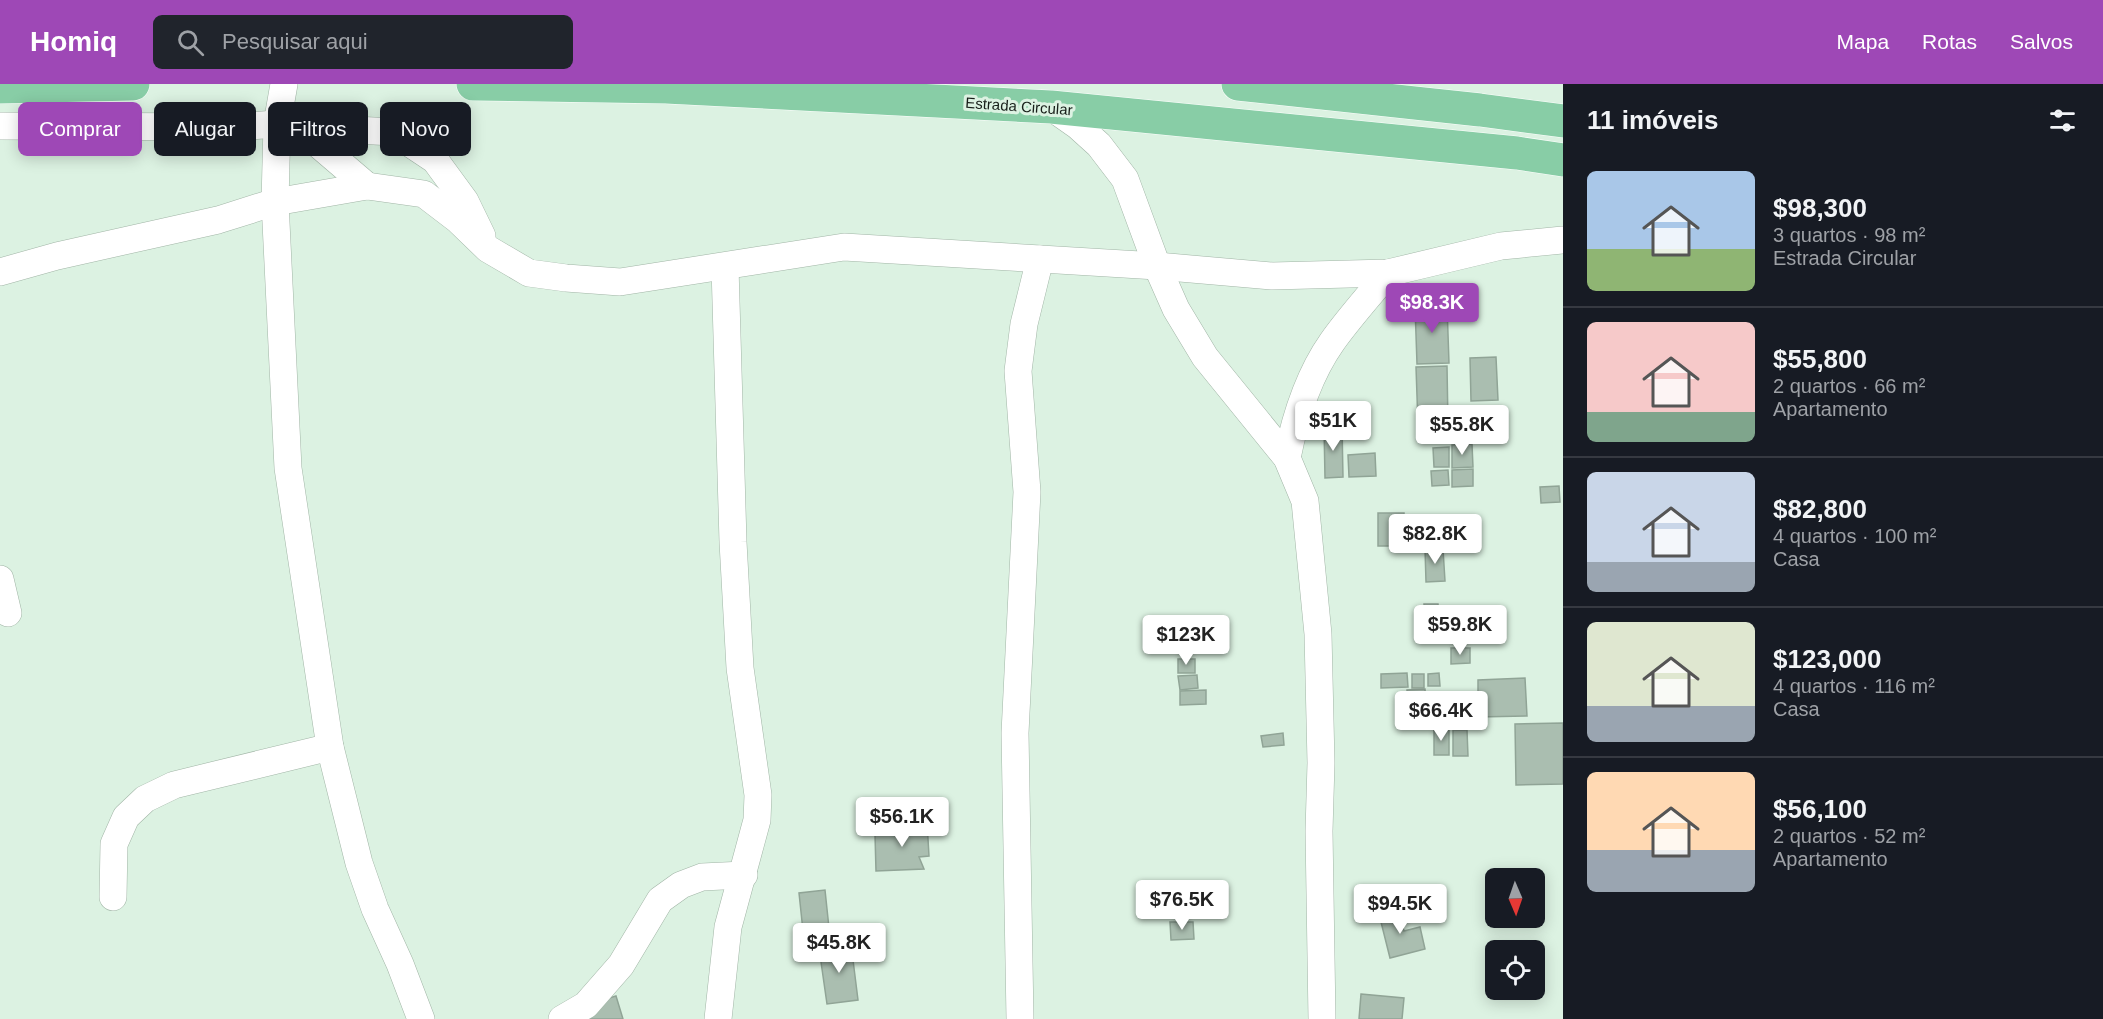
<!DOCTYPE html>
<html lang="pt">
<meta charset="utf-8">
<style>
:root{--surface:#171b24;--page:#20242c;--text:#f1f3f6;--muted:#9ea1a6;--line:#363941;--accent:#9e48b6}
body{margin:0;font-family:Arial,sans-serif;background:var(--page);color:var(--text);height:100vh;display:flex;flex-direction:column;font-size:22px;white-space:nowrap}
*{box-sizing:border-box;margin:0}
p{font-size:20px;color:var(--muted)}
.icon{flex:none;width:33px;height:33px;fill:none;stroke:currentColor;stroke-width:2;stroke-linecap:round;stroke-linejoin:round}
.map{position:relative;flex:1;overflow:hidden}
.details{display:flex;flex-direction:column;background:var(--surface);width:540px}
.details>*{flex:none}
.guide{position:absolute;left:18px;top:18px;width:570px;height:54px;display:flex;gap:12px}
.needle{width:39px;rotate:178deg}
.tools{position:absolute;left:1485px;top:784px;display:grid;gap:12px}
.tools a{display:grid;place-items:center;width:60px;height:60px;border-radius:9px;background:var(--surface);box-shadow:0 3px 15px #0003;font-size:30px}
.price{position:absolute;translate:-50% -51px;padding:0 14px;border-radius:6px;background:#fff;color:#222;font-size:20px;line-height:39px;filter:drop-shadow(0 2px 3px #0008)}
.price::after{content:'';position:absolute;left:50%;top:36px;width:18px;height:14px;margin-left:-9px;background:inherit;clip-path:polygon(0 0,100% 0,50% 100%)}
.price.active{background:var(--accent);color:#fff}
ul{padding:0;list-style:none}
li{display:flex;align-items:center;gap:18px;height:150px;padding:0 24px}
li+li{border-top:2px solid var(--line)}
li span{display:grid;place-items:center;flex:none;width:168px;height:120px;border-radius:9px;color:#555}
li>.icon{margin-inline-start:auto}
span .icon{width:72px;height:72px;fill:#fffc;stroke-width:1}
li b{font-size:26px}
h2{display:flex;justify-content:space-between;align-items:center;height:72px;padding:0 24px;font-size:26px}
.chip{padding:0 21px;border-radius:9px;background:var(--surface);box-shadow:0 3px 15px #0003;font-size:21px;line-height:54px}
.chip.active{background:var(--accent);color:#fff}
header{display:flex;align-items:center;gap:36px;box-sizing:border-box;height:84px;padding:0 30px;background:var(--accent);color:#fff}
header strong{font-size:28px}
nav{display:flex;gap:33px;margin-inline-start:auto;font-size:21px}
.search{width:420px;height:54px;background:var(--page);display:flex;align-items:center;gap:15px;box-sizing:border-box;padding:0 21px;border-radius:9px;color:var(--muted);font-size:22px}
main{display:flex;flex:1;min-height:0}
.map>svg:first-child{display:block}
.building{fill:#aabeb0;stroke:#90a496;stroke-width:1.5}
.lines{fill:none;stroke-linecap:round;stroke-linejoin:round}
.minor-casing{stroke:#a1b5a6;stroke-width:28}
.primary-casing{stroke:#fff;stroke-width:34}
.minor{stroke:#fff;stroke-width:27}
.primary{stroke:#88cda6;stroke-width:33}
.labels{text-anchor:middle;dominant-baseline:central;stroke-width:6;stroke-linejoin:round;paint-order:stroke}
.street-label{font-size:15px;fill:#171e19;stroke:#dcf2e2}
</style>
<header>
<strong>Homiq</strong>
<div class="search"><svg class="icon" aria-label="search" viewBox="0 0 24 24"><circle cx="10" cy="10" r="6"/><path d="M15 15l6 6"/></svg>Pesquisar aqui</div>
<nav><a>Mapa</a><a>Rotas</a><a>Salvos</a></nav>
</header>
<main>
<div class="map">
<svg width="1563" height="935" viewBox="0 0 1563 935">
<rect width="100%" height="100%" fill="#dcf2e2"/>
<g class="building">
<polygon points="1447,221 1449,279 1417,280 1415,222"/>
<polygon points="1496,273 1498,316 1471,317 1470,274"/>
<polygon points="1447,282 1448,340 1418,341 1416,283"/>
<polygon points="1324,342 1342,342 1343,393 1325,394"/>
<polygon points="1472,360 1473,383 1452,384 1452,361"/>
<polygon points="1449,363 1449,383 1434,383 1433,364"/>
<polygon points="1375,369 1376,392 1349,393 1348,371"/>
<polygon points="1473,385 1473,402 1452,403 1452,386"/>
<polygon points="1448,386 1449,401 1432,402 1431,387"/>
<polygon points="1559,402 1560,418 1541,419 1540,403"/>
<rect x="1378" y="429" width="26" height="33"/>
<polygon points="1425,465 1443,465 1445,497 1426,498"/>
<polygon points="1424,520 1438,520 1439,536 1425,537"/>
<rect x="1442" y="523" width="12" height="13"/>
<rect x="1437" y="538" width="13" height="10"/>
<polygon points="1451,564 1470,564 1470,579 1451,580"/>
<rect x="1178" y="575" width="17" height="14"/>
<polygon points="1407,589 1408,603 1381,604 1381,590"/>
<polygon points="1439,589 1440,602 1428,602 1428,590"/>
<rect x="1412" y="590" width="12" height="14"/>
<polygon points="1197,591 1198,604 1180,606 1178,592"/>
<polygon points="1525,594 1527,632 1478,633 1478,596"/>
<polygon points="1425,605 1426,627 1408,627 1407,606"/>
<polygon points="1206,606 1206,620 1180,621 1180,607"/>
<polygon points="1404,629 1423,629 1423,643 1405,643"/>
<polygon points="1563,639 1563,700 1516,701 1515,640"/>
<rect x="1434" y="645" width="15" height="26"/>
<polygon points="1453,646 1467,646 1468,672 1453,672"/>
<polygon points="1283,649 1284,661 1263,663 1261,652"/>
<polygon points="927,738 929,772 919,773 924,785 876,787 875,751 892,750 895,740"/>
<polygon points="825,806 829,844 803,847 799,809"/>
<polygon points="1398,825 1404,847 1420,843 1425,865 1390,874 1379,830"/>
<polygon points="1170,838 1193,838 1194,855 1171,856"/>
<polygon points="851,860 858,916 827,920 819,864"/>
<polygon points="1361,910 1404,914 1402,935 1359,935"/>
<polygon points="616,912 623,935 590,935 586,921"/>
</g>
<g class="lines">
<g class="minor-casing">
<g id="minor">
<polyline points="284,0 277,40 275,118 288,384 330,663 359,779 375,825 400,880 421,935"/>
<polyline points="1051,23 1078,42 1099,61 1125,95 1157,182 1176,225 1205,273 1287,374 1305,417 1318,550 1321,679 1319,747 1322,935"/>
<polyline points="0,42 234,43 277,40 298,43 393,48 435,76 465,117 482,152"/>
<polyline points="298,43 367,102"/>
<polyline points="0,188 57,172 218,136 275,118 367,102 424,110 458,136 488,165 529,189 566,194 620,198 844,163 1157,182 1272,192 1388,189 1501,162 1563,156"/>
<path d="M1287,374C1295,334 1308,292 1332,258C1349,234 1369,212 1388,189"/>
<polyline points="0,495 8,529"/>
<polyline points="113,813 114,760 126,733 145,715 174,701 330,663"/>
<polyline points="562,935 586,921 621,881 660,816 681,801 702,793 744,791"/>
<polyline points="718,935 728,843 757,736 758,711 740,584 733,458 725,183"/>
<polyline points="1020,935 1015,649 1027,408 1018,287 1024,240 1040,175"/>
</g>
</g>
<g class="primary-casing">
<g id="primary">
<polyline points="473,0 666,3 1051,23 1517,69 1563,76"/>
<polyline points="1238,0 1480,26 1563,37"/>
<polyline points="0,3 133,0"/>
</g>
</g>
<use href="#minor" class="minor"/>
<use href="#primary" class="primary"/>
</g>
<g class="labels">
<g class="street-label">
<text transform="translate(1019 22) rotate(4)">Estrada Circular</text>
</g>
</g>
</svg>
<div class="tools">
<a><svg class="needle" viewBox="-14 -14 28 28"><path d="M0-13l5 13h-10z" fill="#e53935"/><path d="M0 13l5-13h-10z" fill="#9ea1a6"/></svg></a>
<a><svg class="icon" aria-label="locate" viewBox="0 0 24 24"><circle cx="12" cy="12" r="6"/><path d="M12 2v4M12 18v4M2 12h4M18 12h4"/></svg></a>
</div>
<b class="price active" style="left:1432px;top:250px">$98.3K</b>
<b class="price" style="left:1333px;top:368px">$51K</b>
<b class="price" style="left:1462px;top:372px">$55.8K</b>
<b class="price" style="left:1435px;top:481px">$82.8K</b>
<b class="price" style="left:1460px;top:572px">$59.8K</b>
<b class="price" style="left:1186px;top:582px">$123K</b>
<b class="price" style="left:1441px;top:658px">$66.4K</b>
<b class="price" style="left:902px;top:764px">$56.1K</b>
<b class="price" style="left:1182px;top:847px">$76.5K</b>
<b class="price" style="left:1400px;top:851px">$94.5K</b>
<b class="price" style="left:839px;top:890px">$45.8K</b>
<div class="guide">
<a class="chip active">Comprar</a>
<a class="chip">Alugar</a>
<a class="chip">Filtros</a>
<a class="chip">Novo</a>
</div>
</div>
<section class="details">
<h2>11 imóveis<svg class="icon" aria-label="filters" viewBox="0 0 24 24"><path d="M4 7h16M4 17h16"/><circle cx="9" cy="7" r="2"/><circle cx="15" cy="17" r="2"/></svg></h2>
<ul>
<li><span style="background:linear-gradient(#a9c7e8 65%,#8fb573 0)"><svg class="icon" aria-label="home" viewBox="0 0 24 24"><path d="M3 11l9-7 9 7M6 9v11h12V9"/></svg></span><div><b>$98,300</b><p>3 quartos · 98 m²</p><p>Estrada Circular</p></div></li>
<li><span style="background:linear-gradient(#f6c9c9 75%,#7fa58c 0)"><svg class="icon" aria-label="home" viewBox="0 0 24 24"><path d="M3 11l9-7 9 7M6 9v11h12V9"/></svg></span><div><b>$55,800</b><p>2 quartos · 66 m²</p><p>Apartamento</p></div></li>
<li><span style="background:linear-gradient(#c9d6e8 75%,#9aa5b1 0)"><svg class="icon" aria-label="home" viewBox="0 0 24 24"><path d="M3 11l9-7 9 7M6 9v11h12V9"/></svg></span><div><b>$82,800</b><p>4 quartos · 100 m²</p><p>Casa</p></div></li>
<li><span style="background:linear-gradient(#dfe7d0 70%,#9aa5b1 0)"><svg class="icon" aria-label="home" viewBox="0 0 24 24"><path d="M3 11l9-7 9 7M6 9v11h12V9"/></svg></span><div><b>$123,000</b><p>4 quartos · 116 m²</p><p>Casa</p></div></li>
<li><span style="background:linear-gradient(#ffd9b3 65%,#9aa5b1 0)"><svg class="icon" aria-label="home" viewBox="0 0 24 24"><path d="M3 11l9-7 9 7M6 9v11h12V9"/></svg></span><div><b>$56,100</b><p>2 quartos · 52 m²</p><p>Apartamento</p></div></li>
</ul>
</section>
</main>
